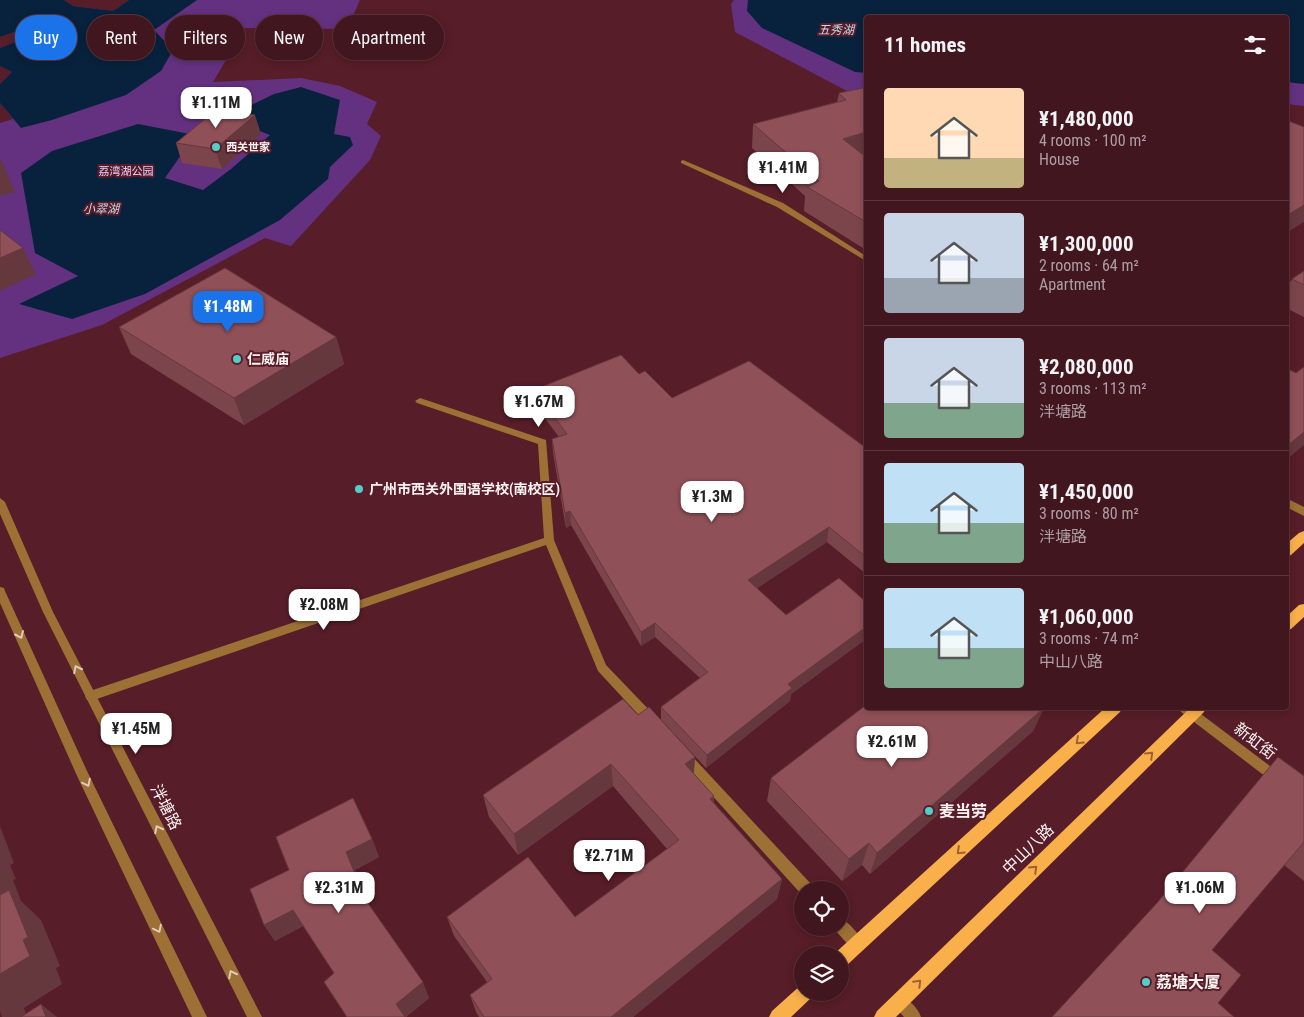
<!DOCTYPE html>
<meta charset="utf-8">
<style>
:root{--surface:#41161e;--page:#481f27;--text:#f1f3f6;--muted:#ae9fa4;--line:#5a353c;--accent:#1a73e8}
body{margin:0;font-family:"Roboto Condensed","Noto Sans SC",sans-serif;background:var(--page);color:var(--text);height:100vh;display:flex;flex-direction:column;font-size:19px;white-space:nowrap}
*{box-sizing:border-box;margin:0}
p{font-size:16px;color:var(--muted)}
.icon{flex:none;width:28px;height:28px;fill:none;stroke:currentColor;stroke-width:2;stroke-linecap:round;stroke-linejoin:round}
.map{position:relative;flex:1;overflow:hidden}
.sheet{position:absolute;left:864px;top:15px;width:425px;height:695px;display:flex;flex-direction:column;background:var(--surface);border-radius:5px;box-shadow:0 2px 8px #0003,0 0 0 1px var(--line)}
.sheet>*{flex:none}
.banner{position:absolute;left:15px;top:15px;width:475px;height:45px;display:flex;gap:10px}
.buttons{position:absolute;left:794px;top:881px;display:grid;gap:10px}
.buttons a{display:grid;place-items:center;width:55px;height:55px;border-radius:50%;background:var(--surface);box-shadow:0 2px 8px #0003,0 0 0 1px var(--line);font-size:25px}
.price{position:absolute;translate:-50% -42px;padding:0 11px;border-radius:10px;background:#fff;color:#222;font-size:16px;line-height:32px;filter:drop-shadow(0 1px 2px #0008)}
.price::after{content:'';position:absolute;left:50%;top:30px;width:15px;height:11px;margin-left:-8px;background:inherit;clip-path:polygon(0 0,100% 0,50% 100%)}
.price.active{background:var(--accent);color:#fff}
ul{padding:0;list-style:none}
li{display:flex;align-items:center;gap:15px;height:125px;padding:0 20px}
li+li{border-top:1px solid var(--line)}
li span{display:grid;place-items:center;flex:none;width:140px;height:100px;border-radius:5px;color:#555}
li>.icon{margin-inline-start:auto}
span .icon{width:60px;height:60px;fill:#fffc;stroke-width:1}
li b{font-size:21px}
h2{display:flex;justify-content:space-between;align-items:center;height:60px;padding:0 20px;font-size:21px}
.chip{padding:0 18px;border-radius:22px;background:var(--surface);box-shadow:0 2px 8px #0003,0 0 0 1px var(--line);font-size:18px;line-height:45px}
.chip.active{background:var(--accent);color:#fff}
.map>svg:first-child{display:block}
.green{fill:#643181}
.water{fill:#08223d}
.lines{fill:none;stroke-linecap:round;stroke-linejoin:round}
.service{fill:#9d7035;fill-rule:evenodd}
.minor{fill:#9d7035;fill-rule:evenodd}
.tertiary{fill:#9d7035;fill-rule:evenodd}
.primary{fill:#f9b04a;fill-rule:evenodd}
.wall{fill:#7c454c}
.shaded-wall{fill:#65383e}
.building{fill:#905058;stroke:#65383e}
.oneway{stroke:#decbb9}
.oneway2{stroke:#a05f37}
.poi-dot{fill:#53cdc9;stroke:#571d28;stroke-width:2}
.labels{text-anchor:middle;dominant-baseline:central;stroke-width:4;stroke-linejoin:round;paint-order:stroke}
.far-poi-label{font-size:11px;font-weight:bold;fill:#faf2f2;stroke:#571d28;text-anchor:start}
.far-park-label{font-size:11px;fill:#eacdfd;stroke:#571d28}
.far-water-label{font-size:12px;font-style:italic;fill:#c5d8ee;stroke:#571d28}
.poi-label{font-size:14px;font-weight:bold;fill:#faf2f2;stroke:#571d28;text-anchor:start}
.near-street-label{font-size:16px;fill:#faf2f2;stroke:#571d28}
.near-poi-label{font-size:16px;font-weight:bold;fill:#faf2f2;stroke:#571d28;text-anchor:start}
</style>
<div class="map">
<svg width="1304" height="1017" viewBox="0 0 1304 1017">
<rect width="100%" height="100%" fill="#571d28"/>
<g class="green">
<polygon points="0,0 64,0 73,6 113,11 129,0 360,0 347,29 245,28 213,82 301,78 340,86 377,102 367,124 381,136 370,160 291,246 265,238 102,325 0,358 0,123 13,119 0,103 0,84 12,72 0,66 0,48 28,37 14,32 0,37"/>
<polygon points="734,0 1304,0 1304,106 1286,104 1286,18 866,18 866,101 735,32 731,4"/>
</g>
<g class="water">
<polygon points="0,0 64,0 73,6 113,11 129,0 197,0 154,30 173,50 161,71 126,95 52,120 21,128 0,103 0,84 12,72 0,66 0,48 28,37 14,32 0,37"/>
<polygon points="748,0 1304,0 1304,84 1286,82 1286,18 866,18 866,73 855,72 762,28 747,11"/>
<polygon points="301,87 340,100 334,134 350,137 353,145 330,167 328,179 280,220 145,294 72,319 19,304 78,276 35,253 21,173 52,151 138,124 195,135 165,178 203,190 231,169 270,135 225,118 274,94"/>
</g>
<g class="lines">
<path class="service" d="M899,994C908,998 918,1008 921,1017H904L894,1006L892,1001L894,996Z"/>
<g class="minor">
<polygon points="683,160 783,203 866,256 866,261 777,207 681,163 681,161"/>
<polygon points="420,398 546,440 554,540 606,665 655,716 657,720 655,724 651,725 647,724 598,671 546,545 91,701 87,700 85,696 87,692 544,538 538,444 417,403 415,401"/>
<polygon points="1286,498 1304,507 1304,516 1286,507"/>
<polygon points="1179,708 1193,708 1282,775 1284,779 1282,783 1278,785 1274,783 1181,712"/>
<polygon points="686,753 690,754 812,885 814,890 802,890 802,895 682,762 680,758 682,754"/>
<path d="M840,918C849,922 860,935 864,944L862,949L857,951L852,949L835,930L834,928H840Z"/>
</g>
<g class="tertiary">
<polygon points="0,498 5,502 53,612 262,1017 247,1017 43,612 0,514"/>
<polygon points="0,587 4,588 5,591 87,771 207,1017 192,1017 78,778 0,603"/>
</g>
<g class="primary">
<polygon points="1304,531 1304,543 1291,555 1286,557 1286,544 1299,533"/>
<polygon points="1304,604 1304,617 1291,629 1286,630 1286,617 1299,605"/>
<polygon points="1105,708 1122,708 1120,712 846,966 840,969 840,955 834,954"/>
<polygon points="1190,708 1206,708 1204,712 896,1017 874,1017 877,1011"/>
<polygon points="802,984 802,992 814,992 811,998 791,1017 769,1017 772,1011"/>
</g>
</g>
<g class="wall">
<polygon points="866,90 866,155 865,156 866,157 866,250 804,211 805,196 752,148 753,124 837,102 839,93"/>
<polygon points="261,134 222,169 182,163 176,143"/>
<polygon points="1304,271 1304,317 1286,308 1286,289 1292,279"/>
<polygon points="119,327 336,337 344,364 244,425 131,354"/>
<polygon points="639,374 672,398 866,448 866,574 827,542 757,588 786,615 866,602 866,639 791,694 790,701 706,768 661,720 661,707 700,678 655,637 641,646 571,525 566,528 553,453 552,439 559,437 535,405 534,390"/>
<polygon points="1044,708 1033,731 870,874 862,865 842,881 767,801 771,778"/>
<polygon points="638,715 695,757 694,774 714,796 714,803 782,879 777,899 633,1017 479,1017 476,1012 470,995 487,982 454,936 447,917 575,917 667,849 613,786 518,855 489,817 483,795"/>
<polygon points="1304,776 1304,881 1284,865 1052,1017"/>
<polygon points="372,839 379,857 355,870 364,894 362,895 429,998 406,1017 346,1017 334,973 303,926 275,941 264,925 289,870"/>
</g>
<g class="shaded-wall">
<polygon points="255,115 261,134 222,169 215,149"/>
<polygon points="866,132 866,155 840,163 843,139"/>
<polygon points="0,158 5,169 15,192 0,196"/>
<polygon points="1304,205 1304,222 1286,233 1286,216"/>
<polygon points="23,248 36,274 0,291 0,258"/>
<polygon points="336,337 344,364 244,425 234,398"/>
<polygon points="1304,432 1304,445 1286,460 1286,447"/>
<polygon points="570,511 571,525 566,528 565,513"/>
<polygon points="829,527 827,542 747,595 748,580"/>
<polygon points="655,623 655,637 641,646 641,632"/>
<polygon points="866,627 866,639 791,694 790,701 706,768 707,755 788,684"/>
<polygon points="1044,708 1033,731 870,874 877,853"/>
<polygon points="695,757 693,779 685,764"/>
<polygon points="611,764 613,786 518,855 514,834"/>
<polygon points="714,796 712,817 710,799"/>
<polygon points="0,826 14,863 10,865 16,879 13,880 21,901 41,920 60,966 56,968 62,984 24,1008 27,1017 2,1017 0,1011"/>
<polygon points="372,839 379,857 355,870 364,894 359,896 351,879 346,852"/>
<polygon points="869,843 862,865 842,881 849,859"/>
<polygon points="782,879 777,899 633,1017 611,1017"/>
<polygon points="293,910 303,926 275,941 264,925"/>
<polygon points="423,982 429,998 406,1017 403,1017 396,1004"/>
<polygon points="41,1004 57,1017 46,1017"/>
</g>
<g class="building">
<polygon points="863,88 866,90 866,132 843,139 866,157 866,222 807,187 819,181 753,124 846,100 839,93"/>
<polygon points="217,109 255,115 215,149 176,143"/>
<polygon points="1286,120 1304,127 1304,205 1286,216"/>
<polygon points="0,230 23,248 0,258"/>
<polygon points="225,268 336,337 234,398 119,327"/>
<polygon points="1304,271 1304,285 1292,279"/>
<polygon points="621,355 639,374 645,371 672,398 749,361 866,448 866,557 829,527 748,580 786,615 839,578 866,602 866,627 788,684 792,688 707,755 661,707 708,672 655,623 641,632 570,511 565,513 552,439 567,434 534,390"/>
<polygon points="1304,367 1304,432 1286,447 1286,368 1296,373"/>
<polygon points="623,699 638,715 649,707 695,757 685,764 714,796 710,799 782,879 611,1017 484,1017 470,995 492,979 447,917 528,857 575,917 679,840 611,764 514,834 483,795"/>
<polygon points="866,705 866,708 1044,708 877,853 869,843 849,859 771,778"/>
<polygon points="1278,757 1304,776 1304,842 1212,950 1241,975 1218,1003 1234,1017 1052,1017 1157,903"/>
<polygon points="353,798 372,839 346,852 356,876 351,879 423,982 396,1004 405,1017 347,1017 324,982 334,973 293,910 264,925 250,889 289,870 276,837"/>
<polygon points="9,890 28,937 23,940 30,956 0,974 0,895"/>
<polygon points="41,1004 46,1017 21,1017"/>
</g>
<defs><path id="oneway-chevron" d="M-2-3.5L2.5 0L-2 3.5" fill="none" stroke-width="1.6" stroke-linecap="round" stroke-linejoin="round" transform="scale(1.25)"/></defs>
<g class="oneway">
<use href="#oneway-chevron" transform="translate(20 635) rotate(66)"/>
<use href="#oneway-chevron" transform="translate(77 669) rotate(-117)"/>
<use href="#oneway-chevron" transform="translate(87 783) rotate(64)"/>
<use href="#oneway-chevron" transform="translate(158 829) rotate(-117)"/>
<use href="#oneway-chevron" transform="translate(158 929) rotate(64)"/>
<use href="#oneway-chevron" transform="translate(232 974) rotate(-117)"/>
</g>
<g class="oneway2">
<use href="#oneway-chevron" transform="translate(1079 741) rotate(137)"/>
<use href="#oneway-chevron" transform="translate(1150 755) rotate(-44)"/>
<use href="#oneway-chevron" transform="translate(960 851) rotate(137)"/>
<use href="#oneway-chevron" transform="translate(1034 869) rotate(-44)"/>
<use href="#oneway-chevron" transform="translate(918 983) rotate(-45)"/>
</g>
<g class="poi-dot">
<circle cx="216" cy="147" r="5"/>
<circle cx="237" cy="359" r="5"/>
<circle cx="359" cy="489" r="5"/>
<circle cx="929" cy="811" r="5"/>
<circle cx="1146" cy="982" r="5"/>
</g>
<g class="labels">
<g class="far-poi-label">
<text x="226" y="147">西关世家</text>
</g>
<g class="far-park-label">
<text x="126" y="171">荔湾湖公园</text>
</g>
<g class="far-water-label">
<text x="836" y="30">五秀湖</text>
<text x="101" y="209">小翠湖</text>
</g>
<g class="poi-label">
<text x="247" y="359">仁威庙</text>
<text x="369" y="489">广州市西关外国语学校(南校区)</text>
</g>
<g class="near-street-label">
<text transform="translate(1255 741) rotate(38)">新虹街</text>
<text transform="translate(166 807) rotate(63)">泮塘路</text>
<text transform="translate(1028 849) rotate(-44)">中山八路</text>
</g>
<g class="near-poi-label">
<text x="939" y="811">麦当劳</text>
<text x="1156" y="982">荔塘大厦</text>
</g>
</g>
</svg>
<div class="buttons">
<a><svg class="icon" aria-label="locate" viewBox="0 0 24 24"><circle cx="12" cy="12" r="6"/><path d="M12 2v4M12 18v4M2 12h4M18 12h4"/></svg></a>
<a><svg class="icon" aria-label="layers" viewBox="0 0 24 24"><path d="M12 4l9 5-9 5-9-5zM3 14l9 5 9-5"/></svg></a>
</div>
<b class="price" style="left:216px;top:129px">¥1.11M</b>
<b class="price" style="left:783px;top:194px">¥1.41M</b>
<b class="price active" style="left:228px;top:333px">¥1.48M</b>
<b class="price" style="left:539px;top:428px">¥1.67M</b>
<b class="price" style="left:712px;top:523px">¥1.3M</b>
<b class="price" style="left:324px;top:631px">¥2.08M</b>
<b class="price" style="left:136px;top:755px">¥1.45M</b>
<b class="price" style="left:892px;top:768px">¥2.61M</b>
<b class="price" style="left:609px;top:882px">¥2.71M</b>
<b class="price" style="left:339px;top:914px">¥2.31M</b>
<b class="price" style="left:1200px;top:914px">¥1.06M</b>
<div class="banner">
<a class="chip active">Buy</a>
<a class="chip">Rent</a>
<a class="chip">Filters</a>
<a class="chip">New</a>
<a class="chip">Apartment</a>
</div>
<section class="sheet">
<h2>11 homes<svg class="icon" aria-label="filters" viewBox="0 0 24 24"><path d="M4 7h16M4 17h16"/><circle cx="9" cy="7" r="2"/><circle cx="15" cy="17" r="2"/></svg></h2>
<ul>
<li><span style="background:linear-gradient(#ffd9b3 70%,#c2b280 0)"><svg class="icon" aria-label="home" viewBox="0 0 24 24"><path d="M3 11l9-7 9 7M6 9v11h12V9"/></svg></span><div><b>¥1,480,000</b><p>4 rooms · 100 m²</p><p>House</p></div></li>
<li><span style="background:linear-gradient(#c9d6e8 65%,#9aa5b1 0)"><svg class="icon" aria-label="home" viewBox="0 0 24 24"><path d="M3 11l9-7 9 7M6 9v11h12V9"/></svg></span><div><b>¥1,300,000</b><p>2 rooms · 64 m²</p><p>Apartment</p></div></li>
<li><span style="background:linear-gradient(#c9d6e8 65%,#7fa58c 0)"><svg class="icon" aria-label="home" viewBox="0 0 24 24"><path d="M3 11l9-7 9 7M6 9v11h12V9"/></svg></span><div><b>¥2,080,000</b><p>3 rooms · 113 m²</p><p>泮塘路</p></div></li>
<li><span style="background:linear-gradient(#bfe0f5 60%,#7fa58c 0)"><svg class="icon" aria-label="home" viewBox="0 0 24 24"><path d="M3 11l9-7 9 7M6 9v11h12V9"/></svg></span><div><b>¥1,450,000</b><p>3 rooms · 80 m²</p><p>泮塘路</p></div></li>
<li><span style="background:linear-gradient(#bfe0f5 60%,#7fa58c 0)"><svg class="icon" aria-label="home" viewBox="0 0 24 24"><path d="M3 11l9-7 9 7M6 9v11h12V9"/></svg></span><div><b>¥1,060,000</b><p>3 rooms · 74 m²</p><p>中山八路</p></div></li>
</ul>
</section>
</div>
